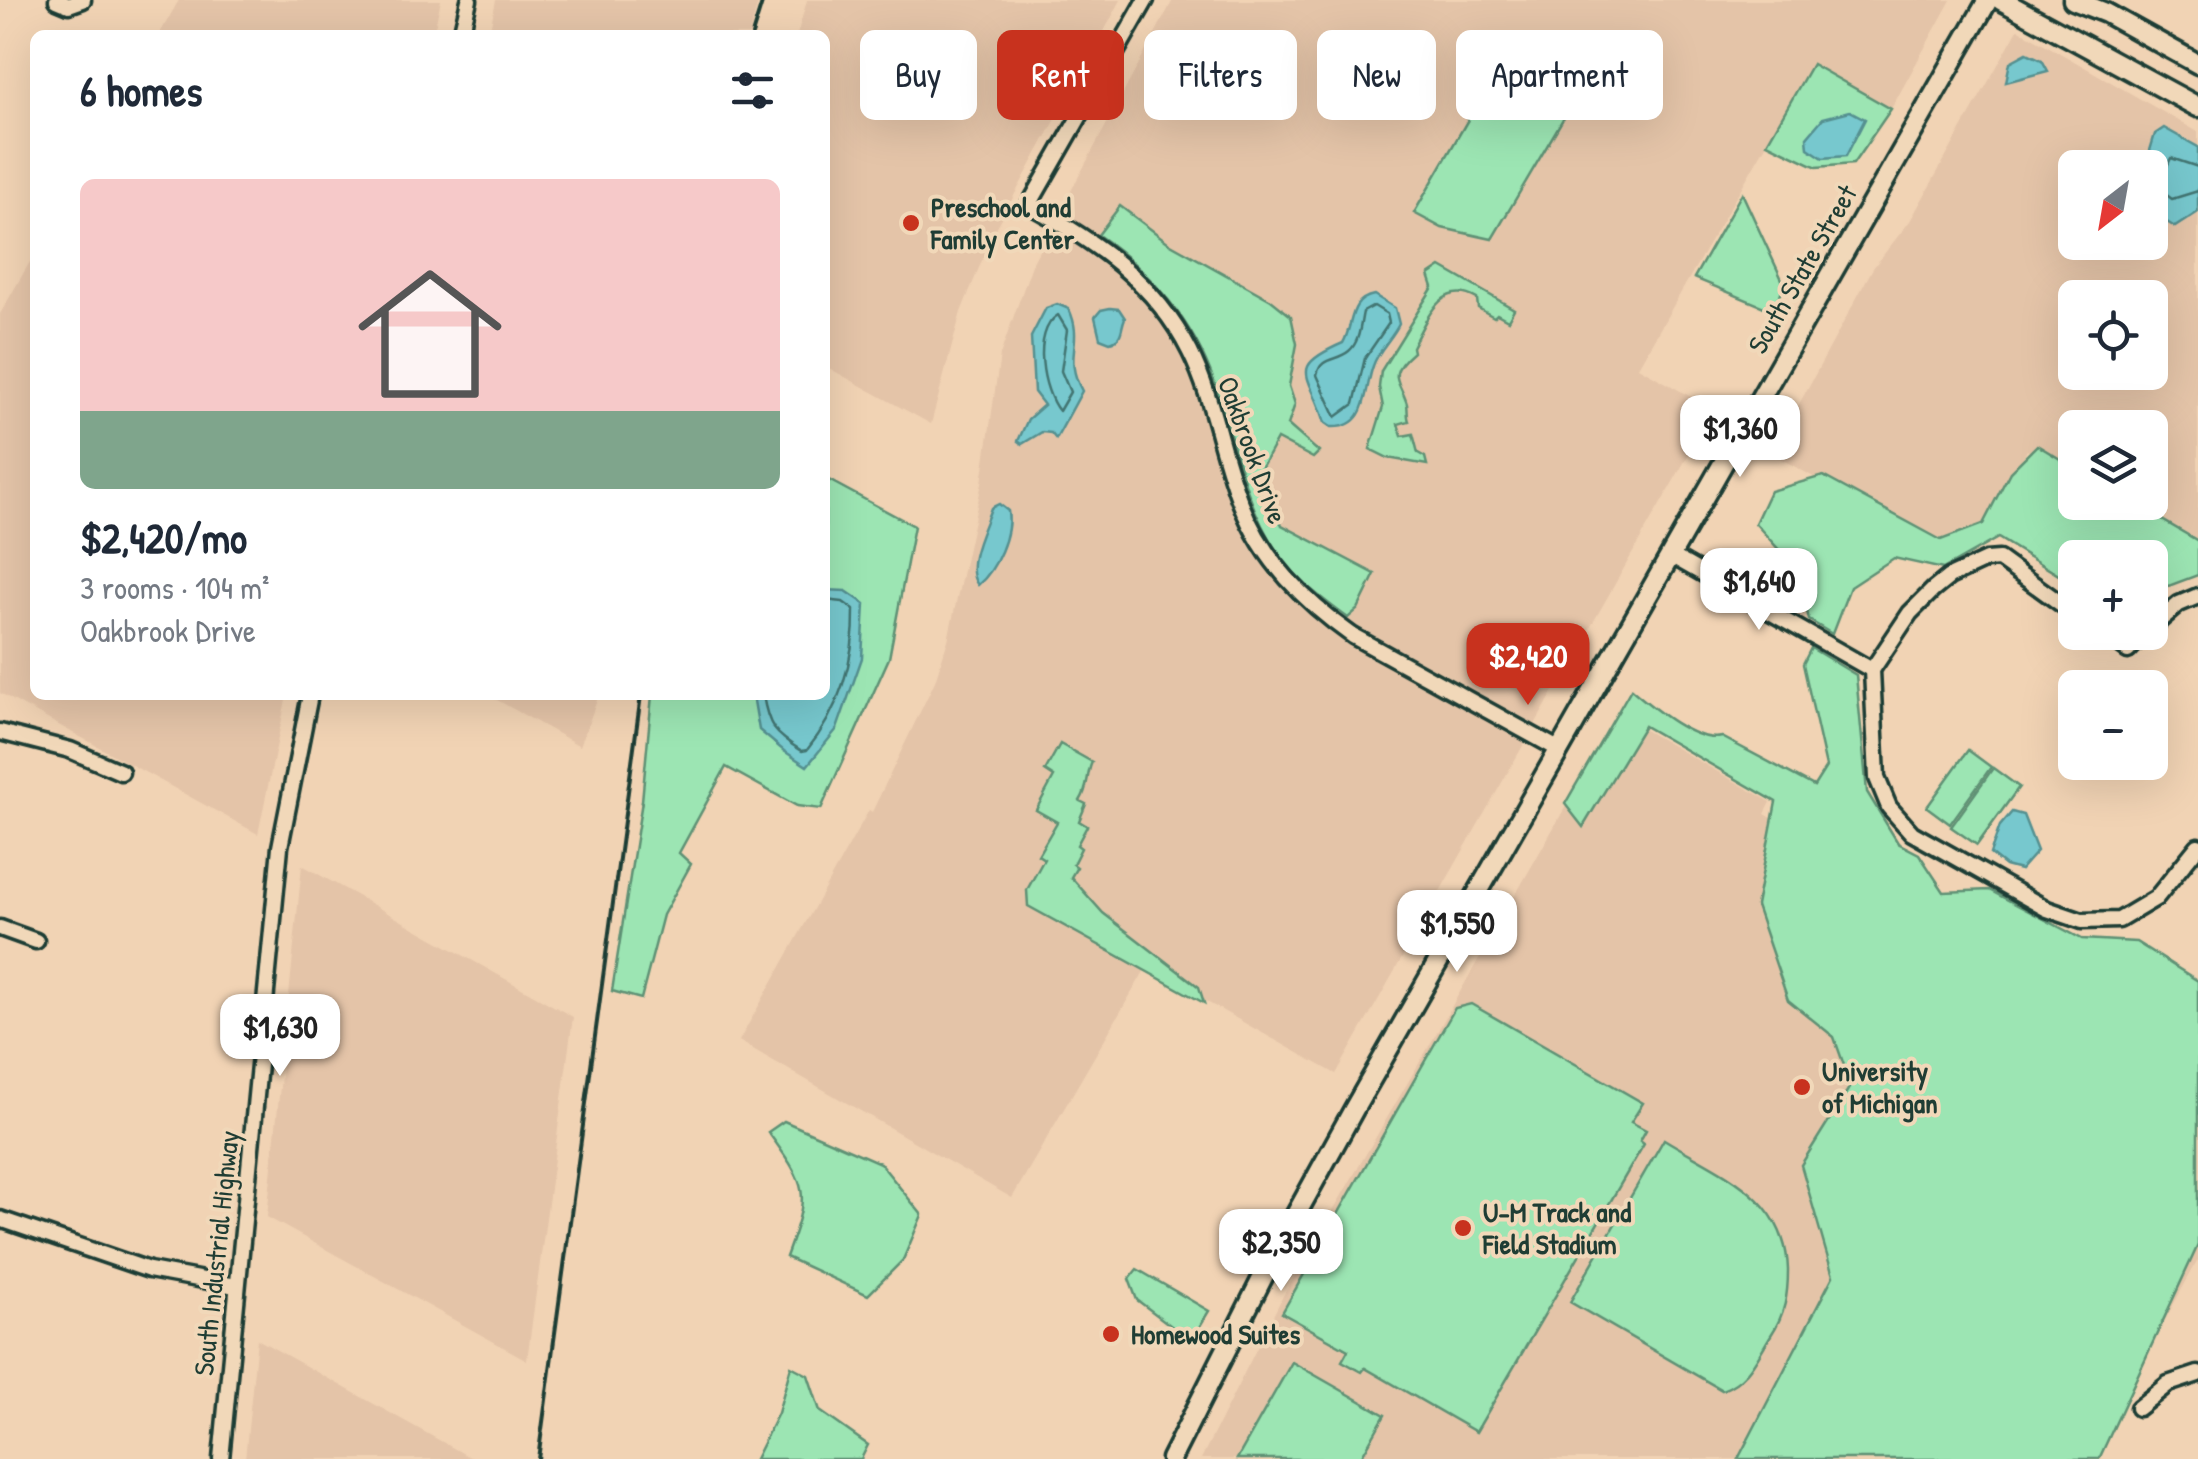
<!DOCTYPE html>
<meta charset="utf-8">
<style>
:root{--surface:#fff;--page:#f6f6f7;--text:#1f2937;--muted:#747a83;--accent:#c8321e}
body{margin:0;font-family:"Patrick Hand",sans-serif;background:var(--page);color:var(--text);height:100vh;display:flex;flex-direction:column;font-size:38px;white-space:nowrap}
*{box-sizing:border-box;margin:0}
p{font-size:32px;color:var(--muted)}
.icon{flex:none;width:55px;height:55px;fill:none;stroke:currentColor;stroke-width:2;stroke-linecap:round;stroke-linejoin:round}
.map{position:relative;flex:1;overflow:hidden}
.details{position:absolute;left:30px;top:30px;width:800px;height:670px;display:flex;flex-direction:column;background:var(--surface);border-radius:15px;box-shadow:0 10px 40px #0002}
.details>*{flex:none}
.guide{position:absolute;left:860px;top:30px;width:950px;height:90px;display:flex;gap:20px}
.needle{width:65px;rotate:211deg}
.controls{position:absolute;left:2058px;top:150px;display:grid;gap:20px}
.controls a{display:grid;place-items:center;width:110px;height:110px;border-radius:15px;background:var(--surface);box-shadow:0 10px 40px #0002;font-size:50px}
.price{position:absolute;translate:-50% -85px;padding:0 22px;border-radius:20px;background:#fff;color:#222;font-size:32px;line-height:65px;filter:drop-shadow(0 2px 5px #0008)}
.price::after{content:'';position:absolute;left:50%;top:60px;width:30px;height:22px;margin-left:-15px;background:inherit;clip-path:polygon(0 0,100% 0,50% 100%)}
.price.active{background:var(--accent);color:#fff}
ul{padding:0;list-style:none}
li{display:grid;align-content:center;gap:20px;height:530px;padding:0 50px}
li span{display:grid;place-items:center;height:310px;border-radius:15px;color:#555}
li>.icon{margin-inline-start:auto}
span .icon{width:180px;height:180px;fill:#fffc;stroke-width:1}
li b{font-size:42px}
h2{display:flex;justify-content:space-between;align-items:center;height:120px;padding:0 50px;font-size:42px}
.pill{padding:0 35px;border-radius:15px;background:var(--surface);box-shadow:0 10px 40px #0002;font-size:35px;line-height:90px}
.pill.active{background:var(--accent);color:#fff}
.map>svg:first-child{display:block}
.built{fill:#e4c4a8;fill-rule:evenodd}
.green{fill:#9ce5b3;stroke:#5e9174;stroke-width:2.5}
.water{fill:#77c8ce;stroke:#549090;stroke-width:2.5}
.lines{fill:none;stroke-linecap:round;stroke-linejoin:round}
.shore{stroke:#427572;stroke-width:2.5}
.minor-casing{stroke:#1f3d34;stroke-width:21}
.major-casing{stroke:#1f3d34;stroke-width:25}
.minor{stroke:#f1d8b9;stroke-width:14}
.major{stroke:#f1d8b9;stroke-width:18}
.rail{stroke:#1f3d34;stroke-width:4}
.poi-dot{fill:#c8321e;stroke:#f1d8b9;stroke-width:4}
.labels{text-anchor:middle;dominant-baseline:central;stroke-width:8;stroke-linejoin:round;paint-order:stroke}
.poi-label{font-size:28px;font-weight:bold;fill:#1f3d34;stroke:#f1d8b9;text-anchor:start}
.street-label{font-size:28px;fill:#1f3d34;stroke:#f1d8b9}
</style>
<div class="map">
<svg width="2198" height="1459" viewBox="0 0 2198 1459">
<rect width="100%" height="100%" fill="#f1d3b4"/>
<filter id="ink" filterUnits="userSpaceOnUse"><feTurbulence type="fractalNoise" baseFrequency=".01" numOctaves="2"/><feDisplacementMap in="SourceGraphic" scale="20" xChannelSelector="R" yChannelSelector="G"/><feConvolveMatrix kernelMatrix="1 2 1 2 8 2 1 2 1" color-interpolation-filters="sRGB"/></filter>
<g filter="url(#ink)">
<g class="built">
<polygon points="179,0 441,0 433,35 159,35"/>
<polygon points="496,0 759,0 749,35 489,35"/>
<polygon points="807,0 1121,0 992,236 961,312 931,424 825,366 825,35 797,35"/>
<polygon points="1173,0 1951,0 1891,109 1812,65 1638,367 1714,410 1336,1074 1146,968 1012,1198 739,1041 869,810 872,812 935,681 948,640 982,483 1000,355 1033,262"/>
<path d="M2018,29L2198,132V549L2118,503L2150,502V428H2075V478L2027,450L1986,525L1974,537L1932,542L1772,454L1873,268L1910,221ZM2075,168H2150V242H2075ZM2075,298H2150V372H2075Z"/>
<polygon points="35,253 35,695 287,695 258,834 0,693 0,314"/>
<polygon points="488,695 599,695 580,746"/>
<polygon points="1618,715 1771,802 1765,814 1859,870 2198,1058 2198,1260 2088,1459 1201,1459 1283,1296 1428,1048"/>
<polygon points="302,865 573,1017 527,1360 267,1217"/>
<polygon points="257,1339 473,1459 245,1459"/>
</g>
<g class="green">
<polygon points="1511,45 1583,85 1492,239 1442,228 1414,213"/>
<polygon points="1812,64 1891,109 1853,164 1817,167 1767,143"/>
<polygon points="1742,193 1785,286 1771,310 1694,278"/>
<path d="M1120,206L1169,243L1271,300L1291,316L1297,344L1289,386L1295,404L1288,425L1319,452L1313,458L1277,439L1259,472L1282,525L1375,574L1358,609L1348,618C1321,598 1295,579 1276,550C1243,500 1234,439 1215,384C1194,323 1151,271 1098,235Z"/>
<path d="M1441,267L1514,309L1508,320L1497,314L1494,317L1478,308L1477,299C1441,278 1426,321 1412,347L1413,352C1385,376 1400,380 1407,404C1408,410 1407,416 1409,421L1398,424L1402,436L1413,434L1418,453L1425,457L1427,465L1388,458L1370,449L1383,407L1379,387L1381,371L1433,287L1429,275Z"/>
<polygon points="2037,445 2075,468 2075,502 2133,503 2198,541 2198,575 2150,593 2150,558 2075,558 2075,585 1998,538 1943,569 1894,558 1850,587 1832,634 1809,620 1798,571 1755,523 1770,491 1823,476 1941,540 1983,524 2010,472"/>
<polygon points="825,478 914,526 889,658 821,809 797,806 726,767 679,853 691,864 663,915 641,999 612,991 642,801 652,695 825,695"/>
<path d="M1811,648L1856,675L1867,792L1898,843L1919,854L1944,892L1989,890L2082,939L2136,942L2198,981V1245L2099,1459H1738L1833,1276L1801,1165L1851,1085L1834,1037L1788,1000L1756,906L1776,802L1644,726L1583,827L1565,804L1631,689C1651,706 1695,744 1722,737L1814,786L1826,767L1803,664Z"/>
<path d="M1060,744L1092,762C1086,775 1089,788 1080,801L1086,804L1079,821L1087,826L1077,845L1081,848L1073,864L1077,867L1071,877L1103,913L1199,987L1204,1003L1028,906L1027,890L1044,859L1038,855L1057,822L1036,810L1054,777L1045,771Z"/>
<polygon points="1968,750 1991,767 1950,824 1927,807"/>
<polygon points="1993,768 2019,787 1977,845 1951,827"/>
<polygon points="1471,1004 1643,1103 1631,1122 1646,1130 1640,1141 1644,1144 1476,1432 1365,1368 1362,1372 1342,1361 1348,1350 1282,1313 1455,1008"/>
<path d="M784,1121L880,1163L922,1215L903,1260L868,1295L786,1257C810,1192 809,1188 768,1132Z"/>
<path d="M1664,1139C1719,1173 1786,1195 1788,1270C1788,1295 1785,1314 1771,1335C1756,1359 1749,1380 1722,1390L1570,1302Z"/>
<polygon points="1137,1269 1209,1311 1191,1341 1137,1300 1129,1279"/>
<polygon points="1292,1362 1385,1415 1360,1459 1237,1459"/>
<polygon points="791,1366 808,1375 820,1411 868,1445 861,1459 755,1459 778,1413"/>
</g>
<g class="water">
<polygon points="2027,53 2042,60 2048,71 2006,82 2010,62"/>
<polygon points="1850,111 1865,119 1846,156 1823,158 1808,148 1807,137 1823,118"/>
<path d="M2164,128L2198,147V212L2175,227C2144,210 2150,200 2150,168L2145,167L2155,134Z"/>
<path d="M1374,295L1395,308L1399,324C1392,339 1378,350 1373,366C1364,390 1369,429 1331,427L1325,423C1311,374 1285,368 1343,343C1354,324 1348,300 1374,295Z"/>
<path d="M1057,304L1069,309C1085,344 1062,354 1082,391L1056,439L1051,433L1042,432L1022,444L1018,441L1028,419L1044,405L1034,392L1031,337L1046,308Z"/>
<path d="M1110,308L1119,309L1125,318C1120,329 1124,338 1110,342L1100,338L1095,317L1101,310Z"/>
<path d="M999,504L1008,511C1012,534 996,570 978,585C963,567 984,529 991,508Z"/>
<polygon points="825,590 846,591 865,604 862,658 837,729 807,766 784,751 759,730 753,695 825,695"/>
<polygon points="2012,812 2023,815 2037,851 2020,870 2005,866 1990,854 2000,826"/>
</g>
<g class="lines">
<g class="shore">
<polyline points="2198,167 2171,158 2157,188 2172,199 2198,191"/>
<path d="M1374,306L1387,314L1389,323L1365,358L1354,404L1336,417L1317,375C1321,356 1336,362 1349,351C1360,342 1360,325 1363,312Z"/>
<path d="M1058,315L1067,330L1061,371L1070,392L1059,411C1043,392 1031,332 1058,315Z"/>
<path d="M763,695C768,726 774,734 802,751L807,750C839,711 855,660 854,610L843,602L825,600"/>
</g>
<g class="minor-casing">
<g id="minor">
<polyline points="57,0 69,5 83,0"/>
<path d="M1146,0L1029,205C1095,241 1155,282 1190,352C1214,400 1221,455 1241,504C1263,561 1305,602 1353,636L1558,749"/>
<polyline points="461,35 469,0"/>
<polyline points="1670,555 1872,670"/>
<polyline points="2075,614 1999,559 1986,560 1949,577 1933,590 1910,613 1872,670 1877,778 1889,807 1912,833 2047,909 2082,921 2119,920 2156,898 2198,846"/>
<polyline points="2150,629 2179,604 2198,596"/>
<polyline points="2102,632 2128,651 2146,632"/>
<polyline points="0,732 70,750 121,772"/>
<polyline points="0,928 36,941"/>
<polyline points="0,1219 149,1270 236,1286"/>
<polyline points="2138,1408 2168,1384 2198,1374"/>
<polyline points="221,1459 280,847 310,695"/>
</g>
</g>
<g class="major-casing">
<g id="major">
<polyline points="2001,0 2198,107"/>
<polyline points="2073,0 2106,13 2198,64"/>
<polyline points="1171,1459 1277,1249 1354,1109 1988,0"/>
</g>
</g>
<use href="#minor" class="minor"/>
<use href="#major" class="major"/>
<g class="rail">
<polyline points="752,35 763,0"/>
<polyline points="538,1459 641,695"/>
</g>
</g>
</g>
<g class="poi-dot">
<circle cx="911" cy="223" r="10"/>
<circle cx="1802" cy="1087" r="10"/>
<circle cx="1463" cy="1228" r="10"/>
<circle cx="1111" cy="1334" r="10"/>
</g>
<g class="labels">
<g class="poi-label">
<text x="931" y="207">Preschool and<tspan x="931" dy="32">Family Center</tspan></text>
<text x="1822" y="1071">University<tspan x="1822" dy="32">of Michigan</tspan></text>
<text x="1483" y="1212">U-M Track and<tspan x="1483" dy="32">Field Stadium</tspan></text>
<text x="1131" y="1334">Homewood Suites</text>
</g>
<g class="street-label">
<text transform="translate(1802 269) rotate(-60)">South State Street</text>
<text transform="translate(1253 450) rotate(70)">Oakbrook Drive</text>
<text transform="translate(216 1253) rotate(-84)">South Industrial Highway</text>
</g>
</g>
</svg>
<div class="controls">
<a><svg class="needle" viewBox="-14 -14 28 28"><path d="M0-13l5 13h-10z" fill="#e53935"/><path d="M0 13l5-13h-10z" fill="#747a83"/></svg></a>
<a><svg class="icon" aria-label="locate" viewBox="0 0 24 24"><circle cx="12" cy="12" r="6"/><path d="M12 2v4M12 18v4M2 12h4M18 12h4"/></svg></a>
<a><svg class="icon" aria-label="layers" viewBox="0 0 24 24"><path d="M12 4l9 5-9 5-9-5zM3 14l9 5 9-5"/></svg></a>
<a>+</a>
<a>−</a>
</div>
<b class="price" style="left:1740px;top:480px">$1,360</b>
<b class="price" style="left:1759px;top:633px">$1,640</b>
<b class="price active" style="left:1528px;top:708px">$2,420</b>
<b class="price" style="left:1457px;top:975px">$1,550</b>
<b class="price" style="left:280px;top:1079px">$1,630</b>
<b class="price" style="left:1281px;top:1294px">$2,350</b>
<div class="guide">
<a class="pill">Buy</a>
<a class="pill active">Rent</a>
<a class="pill">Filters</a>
<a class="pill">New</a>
<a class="pill">Apartment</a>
</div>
<section class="details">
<h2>6 homes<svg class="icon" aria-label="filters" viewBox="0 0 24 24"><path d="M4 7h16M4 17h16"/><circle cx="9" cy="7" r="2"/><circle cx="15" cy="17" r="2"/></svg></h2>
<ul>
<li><span style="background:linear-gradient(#f6c9c9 75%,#7fa58c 0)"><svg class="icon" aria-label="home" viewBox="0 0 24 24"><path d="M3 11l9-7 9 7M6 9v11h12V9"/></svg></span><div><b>$2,420/mo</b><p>3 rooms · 104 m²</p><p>Oakbrook Drive</p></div></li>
</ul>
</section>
</div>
